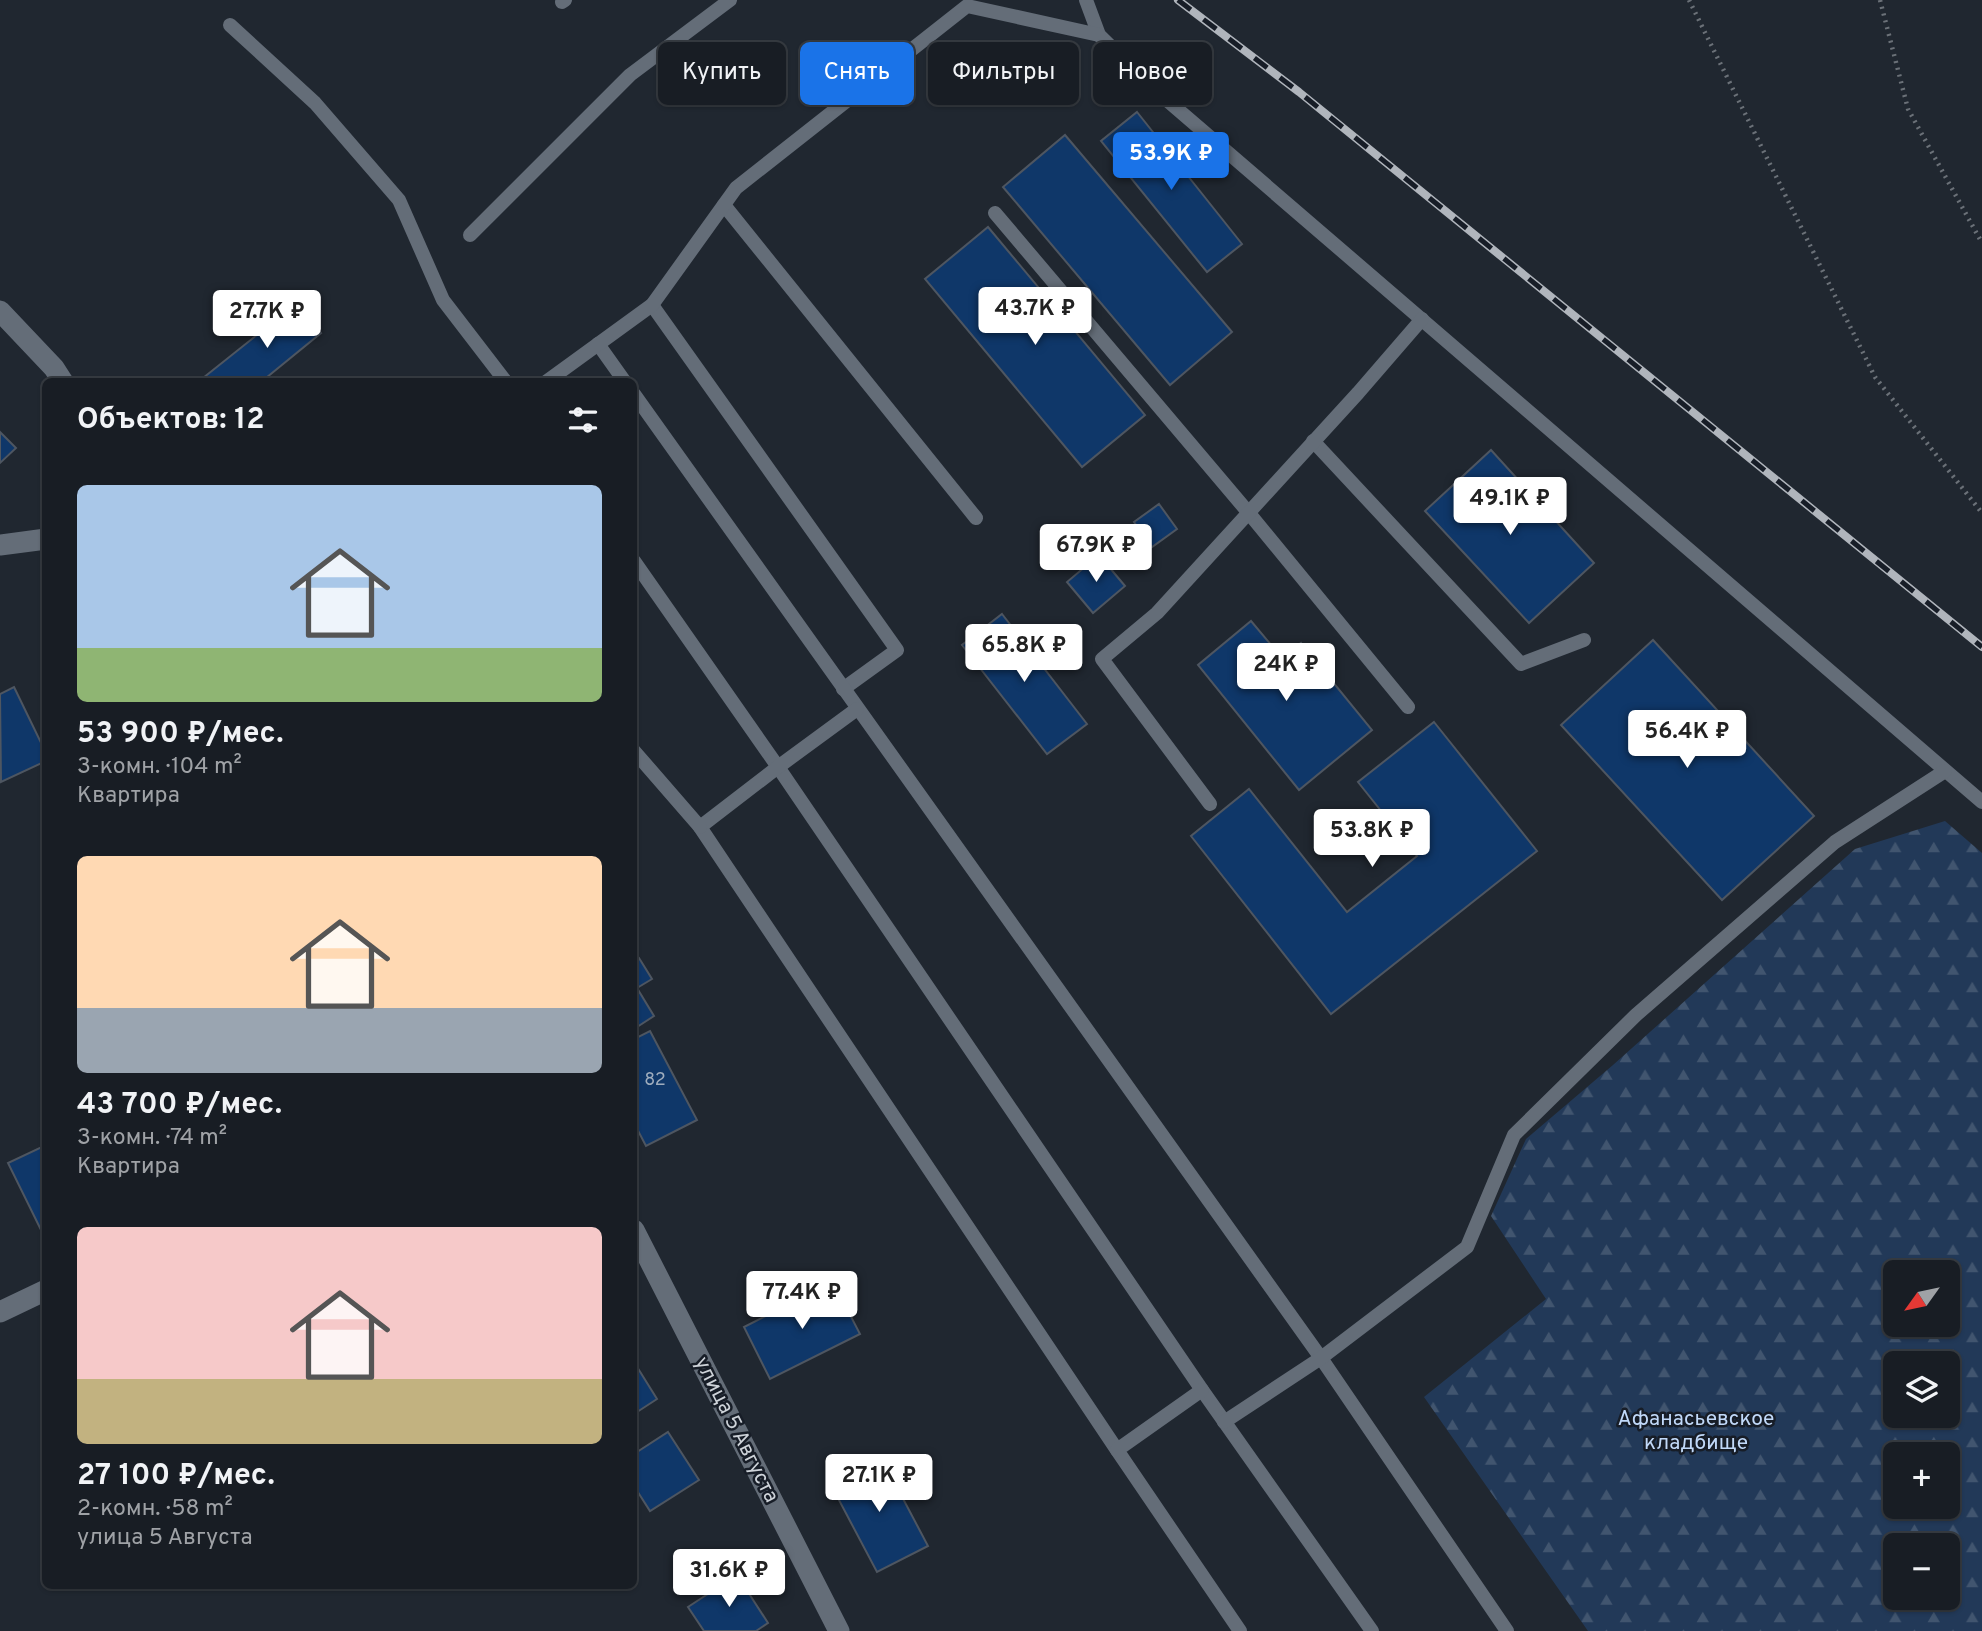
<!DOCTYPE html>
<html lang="ru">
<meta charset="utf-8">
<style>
:root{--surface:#181d24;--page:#21262c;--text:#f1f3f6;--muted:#9fa2a6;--line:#363b41;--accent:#1a73e8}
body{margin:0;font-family:Overpass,sans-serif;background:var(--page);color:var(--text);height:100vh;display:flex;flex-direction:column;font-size:26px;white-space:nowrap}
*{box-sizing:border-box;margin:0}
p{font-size:23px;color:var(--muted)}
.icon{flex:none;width:38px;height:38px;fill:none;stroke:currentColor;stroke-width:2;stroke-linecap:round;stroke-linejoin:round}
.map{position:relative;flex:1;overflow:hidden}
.details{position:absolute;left:42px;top:378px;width:595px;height:1211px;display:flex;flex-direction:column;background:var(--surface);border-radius:10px;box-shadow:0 2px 5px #0004,0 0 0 2px var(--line)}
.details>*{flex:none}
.guide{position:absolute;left:658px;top:42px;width:665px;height:63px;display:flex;gap:14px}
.needle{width:46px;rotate:237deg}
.buttons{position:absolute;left:1883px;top:1260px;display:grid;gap:14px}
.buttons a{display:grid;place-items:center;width:77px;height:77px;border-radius:10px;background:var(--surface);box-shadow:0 2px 5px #0004,0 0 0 2px var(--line);font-size:35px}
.price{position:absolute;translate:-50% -60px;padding:0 16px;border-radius:7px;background:#fff;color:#222;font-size:23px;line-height:46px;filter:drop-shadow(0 2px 4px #0008)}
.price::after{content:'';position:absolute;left:50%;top:42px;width:21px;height:16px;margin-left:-10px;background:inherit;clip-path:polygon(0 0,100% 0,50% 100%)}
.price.on{background:var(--accent);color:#fff}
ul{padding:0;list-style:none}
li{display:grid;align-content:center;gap:14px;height:371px;padding:0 35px}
li span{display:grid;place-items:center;height:217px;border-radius:10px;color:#555}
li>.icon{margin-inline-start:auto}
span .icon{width:126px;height:126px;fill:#fffc;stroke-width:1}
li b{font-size:30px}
h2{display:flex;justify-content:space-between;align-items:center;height:84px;padding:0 35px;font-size:30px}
.pill{padding:0 24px;border-radius:10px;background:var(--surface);box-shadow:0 2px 5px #0004,0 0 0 2px var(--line);font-size:24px;line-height:63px}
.pill.on{background:var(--accent);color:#fff}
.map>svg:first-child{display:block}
.forest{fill:url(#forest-firs);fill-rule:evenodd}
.building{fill:#0f3769;stroke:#4e5661;stroke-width:2}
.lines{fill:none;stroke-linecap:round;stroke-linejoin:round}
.path{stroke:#6b7178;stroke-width:4.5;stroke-dasharray:2 5;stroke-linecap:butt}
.lane{stroke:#646d78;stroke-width:14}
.street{stroke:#646d78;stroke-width:21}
.secondary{stroke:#646d78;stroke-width:21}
.rail-casing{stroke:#b0b5bc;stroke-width:8}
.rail{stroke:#171d27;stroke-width:5;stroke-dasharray:16;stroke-linecap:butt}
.labels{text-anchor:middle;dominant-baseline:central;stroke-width:5;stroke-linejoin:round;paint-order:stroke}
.number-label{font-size:18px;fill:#9eacbd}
.park-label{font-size:21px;fill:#c1d9f9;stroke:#171d27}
.street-label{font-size:21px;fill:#ced3d9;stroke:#171d27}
</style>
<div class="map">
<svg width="1982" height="1631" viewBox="0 0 1982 1631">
<defs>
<pattern id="forest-firs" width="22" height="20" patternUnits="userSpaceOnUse" patternTransform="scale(1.75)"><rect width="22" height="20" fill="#223958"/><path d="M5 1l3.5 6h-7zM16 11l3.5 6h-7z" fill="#41556f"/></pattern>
</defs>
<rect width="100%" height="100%" fill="#202730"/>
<path class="forest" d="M1945,821L1982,853V1631H1588L1424,1397L1546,1299L1491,1216L1526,1139L1613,1065L1855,849ZM1895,1272H1948V1325H1895ZM1895,1363H1948V1416H1895ZM1895,1454H1948V1507H1895ZM1895,1545H1948V1598H1895Z"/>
<g class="building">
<polygon points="1137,112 1242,244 1207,272 1101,141"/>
<polygon points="1065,135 1232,332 1170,385 1003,187"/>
<polygon points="988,227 1145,415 1082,467 925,279"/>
<polygon points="297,303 321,333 261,382 198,382"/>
<polygon points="0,432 16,448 0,463"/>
<polygon points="1491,450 1594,563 1529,623 1425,511"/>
<polygon points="1159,504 1177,529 1152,547 1134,522"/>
<polygon points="1099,555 1125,586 1093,613 1067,582"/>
<polygon points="1002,614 1087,724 1047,754 962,645"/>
<polygon points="1251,621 1282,658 1301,643 1372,730 1299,790 1198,665"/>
<polygon points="1653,640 1814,816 1722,900 1561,725"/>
<polygon points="14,687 46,753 46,761 1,782 0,694"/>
<polygon points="1434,722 1537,851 1331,1014 1191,836 1249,789 1347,912 1417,856 1358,782"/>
<polygon points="639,958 652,979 637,988 654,1016 634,1029 634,961"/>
<polygon points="650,1031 697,1120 646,1146 634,1123 634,1039"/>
<polygon points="46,1145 46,1233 43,1234 8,1163"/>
<polygon points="833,1282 860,1334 770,1379 744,1327"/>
<polygon points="634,1362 657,1399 634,1414"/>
<polygon points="668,1432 699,1480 650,1511 634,1486 634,1454"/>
<polygon points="881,1457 928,1546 877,1572 830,1483"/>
<polygon points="737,1575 768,1623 756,1631 704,1631 688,1607"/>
</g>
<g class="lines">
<g class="path">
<polyline points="1689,0 1875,377 1982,513"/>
<polyline points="1880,0 1908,109 1982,243"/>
</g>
<g class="lane">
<polyline points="1086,0 1099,35 1154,89 1982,802"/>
<polyline points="562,2 565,0"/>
<polyline points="230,25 315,103 399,200 443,300 506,382"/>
<polyline points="724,205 976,518"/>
<polyline points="995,213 1248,512 1408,707"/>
<polyline points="470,235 630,75 730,0"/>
<polyline points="652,305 897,650 843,689"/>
<polyline points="598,344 625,382"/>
<polyline points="546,382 652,305 736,188 967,6 1099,35"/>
<polyline points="634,394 1321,1358 1507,1631"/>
<polyline points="1313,441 1521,664 1584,640"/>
<polyline points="634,561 778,767 1202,1390 1372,1631"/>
<polyline points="857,709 778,767 700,827 1117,1450"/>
<polyline points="634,751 700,827"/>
<polyline points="1210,804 1102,659 1157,613 1358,393 1422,319"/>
<polyline points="1202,1390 1117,1450 1240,1631"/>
<polyline points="1224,1422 1321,1358 1467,1247 1514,1135 1636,1015 1835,842 1945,771"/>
</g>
<g class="street">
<polyline points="0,311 54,368 63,382"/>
<polyline points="0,1312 46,1290"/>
</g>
<g class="secondary">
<polyline points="0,545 46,539"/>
<polyline points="634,1230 839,1631"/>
</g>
<g class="rail-casing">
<polyline id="rail" points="1178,0 1299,92 1982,647"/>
</g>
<use href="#rail" class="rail"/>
</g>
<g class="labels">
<g class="number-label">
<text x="655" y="1080">82</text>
</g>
<g class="park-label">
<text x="1696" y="1419">Афанасьевское<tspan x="1696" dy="24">кладбище</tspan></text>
</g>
<g class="street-label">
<text transform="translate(736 1430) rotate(63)">улица 5 Августа</text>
</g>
</g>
</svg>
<div class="buttons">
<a><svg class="needle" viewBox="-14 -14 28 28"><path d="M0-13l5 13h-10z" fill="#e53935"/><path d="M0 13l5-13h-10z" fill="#9fa2a6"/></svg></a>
<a><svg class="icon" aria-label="layers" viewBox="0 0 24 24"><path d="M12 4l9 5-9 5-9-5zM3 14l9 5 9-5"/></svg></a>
<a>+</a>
<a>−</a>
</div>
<b class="price on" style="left:1171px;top:192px">53.9K ₽</b>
<b class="price" style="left:1035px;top:347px">43.7K ₽</b>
<b class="price" style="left:267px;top:350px">27.7K ₽</b>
<b class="price" style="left:1510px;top:537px">49.1K ₽</b>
<b class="price" style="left:1096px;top:584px">67.9K ₽</b>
<b class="price" style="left:1024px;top:684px">65.8K ₽</b>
<b class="price" style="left:1286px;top:703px">24K ₽</b>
<b class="price" style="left:1687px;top:770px">56.4K ₽</b>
<b class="price" style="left:1372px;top:869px">53.8K ₽</b>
<b class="price" style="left:802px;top:1331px">77.4K ₽</b>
<b class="price" style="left:879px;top:1514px">27.1K ₽</b>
<b class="price" style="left:729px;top:1609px">31.6K ₽</b>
<div class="guide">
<a class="pill">Купить</a>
<a class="pill on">Снять</a>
<a class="pill">Фильтры</a>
<a class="pill">Новое</a>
</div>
<section class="details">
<h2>Объектов: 12<svg class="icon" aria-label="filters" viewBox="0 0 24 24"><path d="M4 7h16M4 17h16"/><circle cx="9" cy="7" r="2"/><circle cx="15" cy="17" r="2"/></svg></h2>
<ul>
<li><span style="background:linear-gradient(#a9c7e8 75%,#8fb573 0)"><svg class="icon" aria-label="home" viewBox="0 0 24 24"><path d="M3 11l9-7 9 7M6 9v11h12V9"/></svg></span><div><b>53 900 ₽/мес.</b><p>3-комн. · 104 m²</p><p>Квартира</p></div></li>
<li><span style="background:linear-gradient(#ffd9b3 70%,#9aa5b1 0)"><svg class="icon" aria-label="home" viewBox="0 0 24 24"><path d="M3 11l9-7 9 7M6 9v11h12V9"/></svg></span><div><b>43 700 ₽/мес.</b><p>3-комн. · 74 m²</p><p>Квартира</p></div></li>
<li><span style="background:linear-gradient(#f6c9c9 70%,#c2b280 0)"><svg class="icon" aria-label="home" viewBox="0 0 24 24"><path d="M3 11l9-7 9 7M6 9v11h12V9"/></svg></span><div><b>27 100 ₽/мес.</b><p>2-комн. · 58 m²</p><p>улица 5 Августа</p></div></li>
</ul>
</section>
</div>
